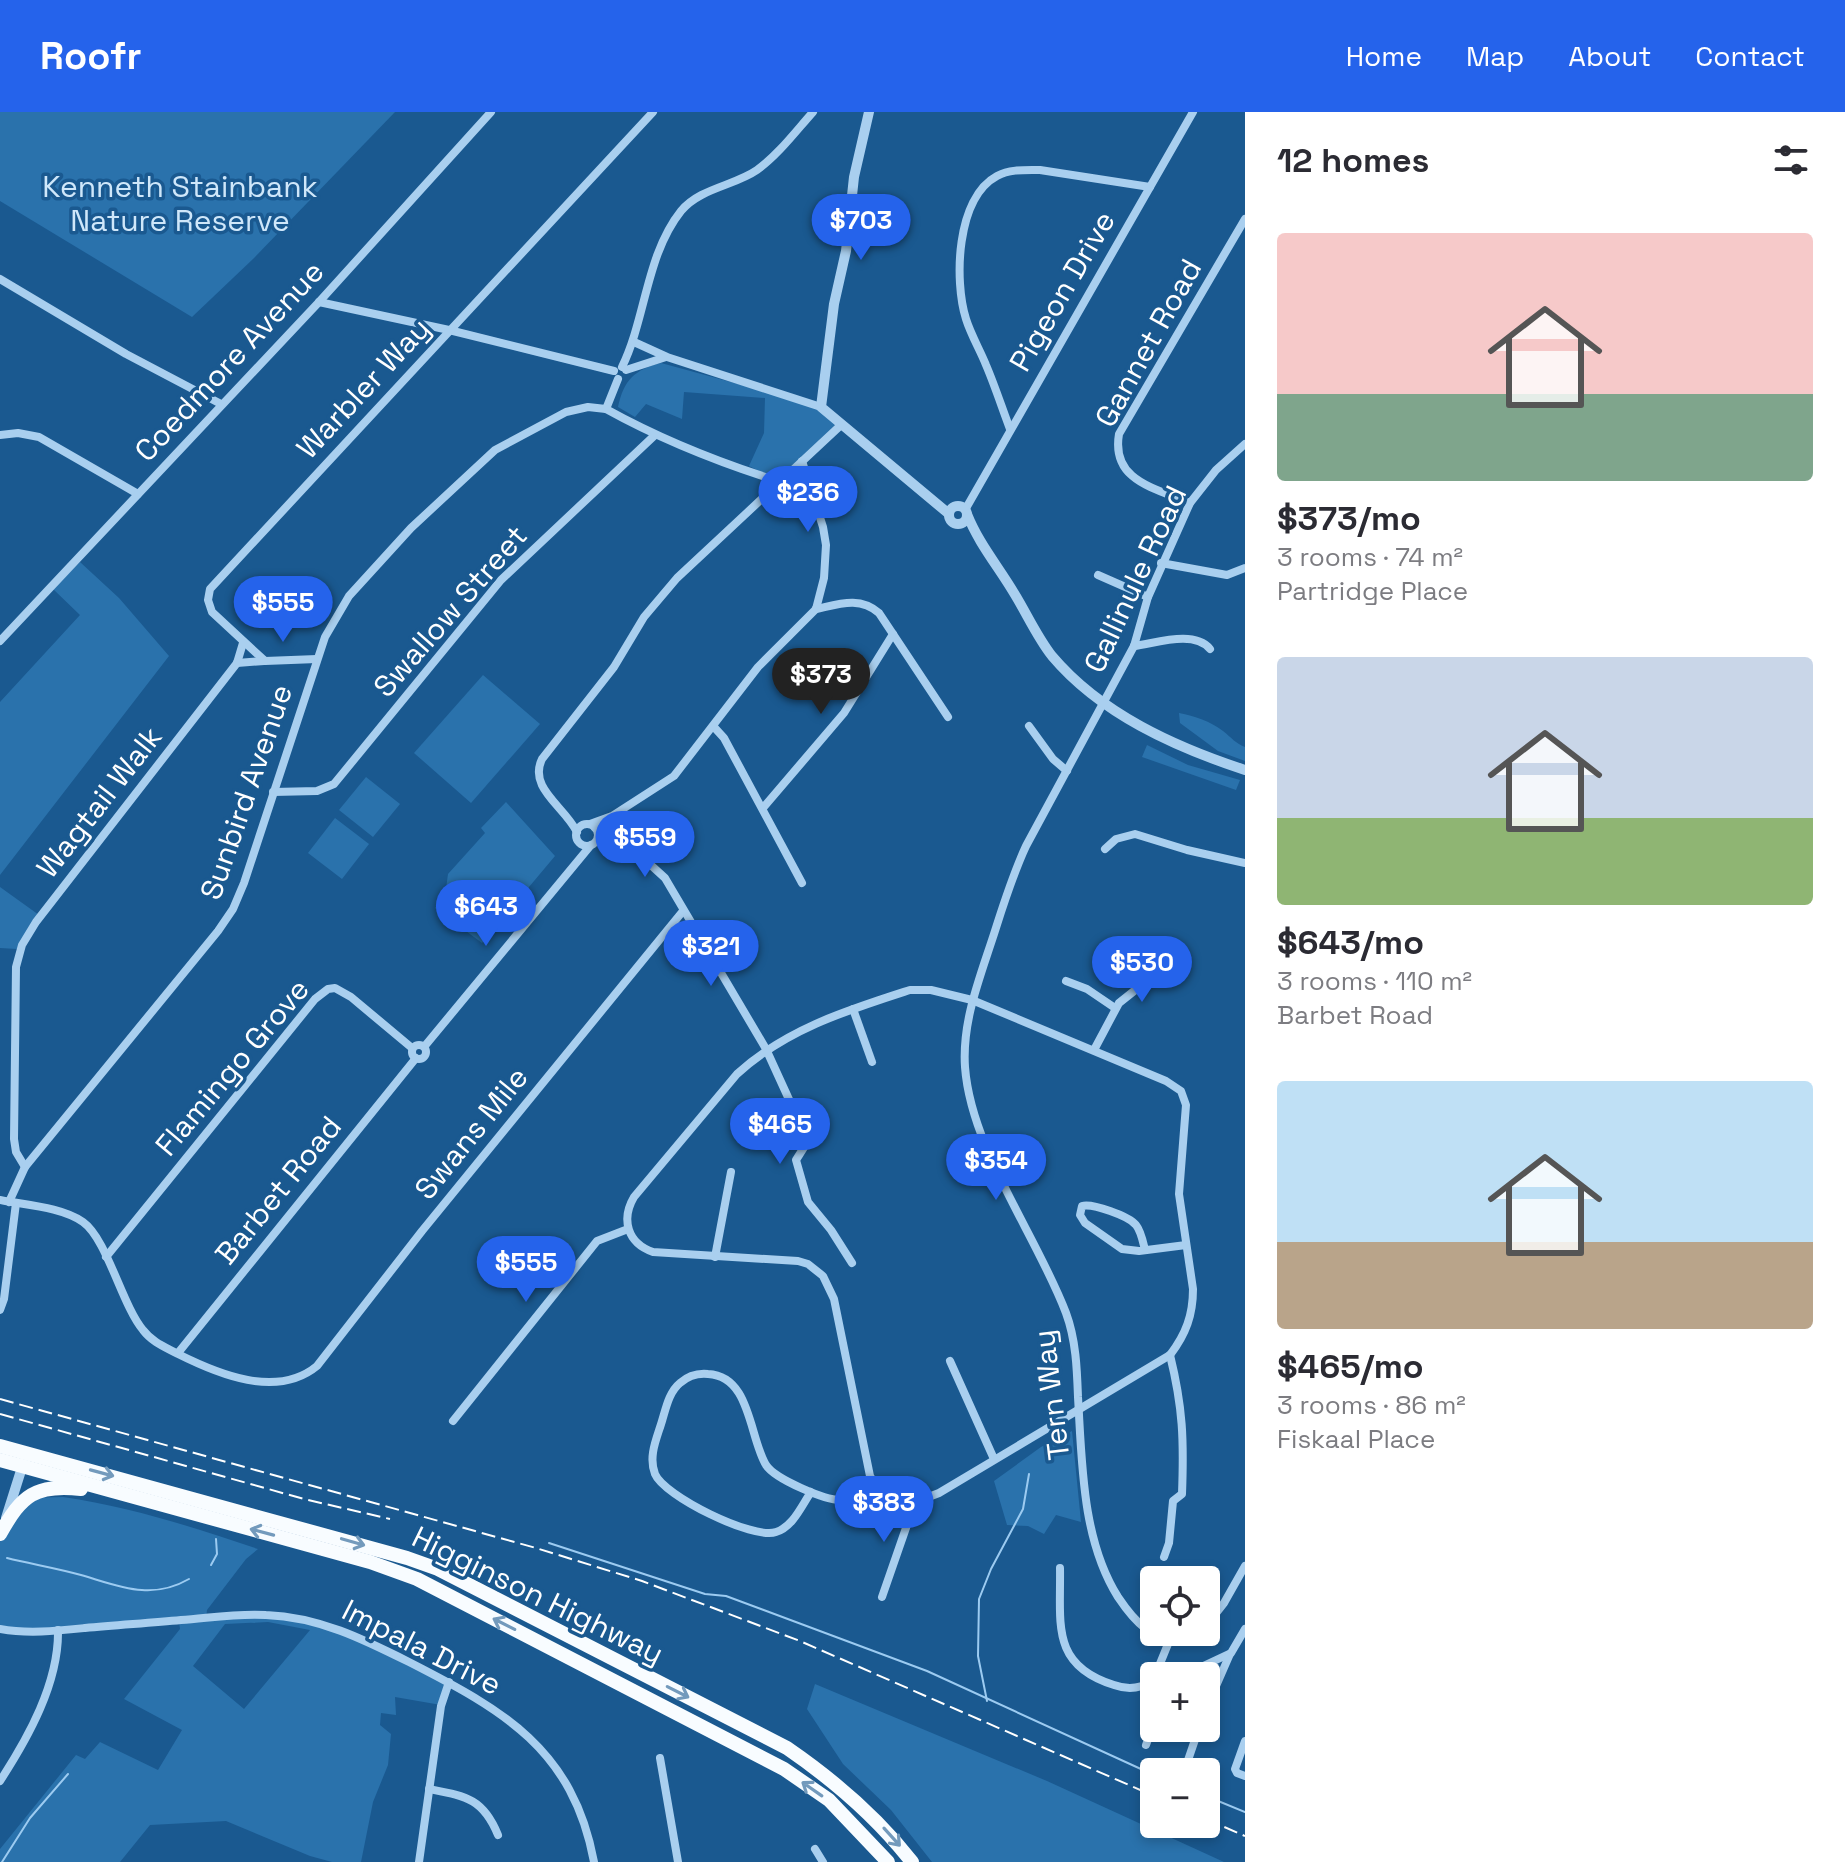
<!DOCTYPE html>
<meta charset="utf-8">
<style>
:root{--surface:#fff;--page:#f2f2f3;--text:#2b2b33;--muted:#7c7c81;--accent:#2563eb}
body{margin:0;font-family:"Space Grotesk",sans-serif;background:var(--page);color:var(--text);height:100vh;display:flex;flex-direction:column;font-size:30px;white-space:nowrap}
*{box-sizing:border-box;margin:0}
p{font-size:26px;color:var(--muted)}
.icon{flex:none;width:44px;height:44px;fill:none;stroke:currentColor;stroke-width:2;stroke-linecap:round;stroke-linejoin:round}
.map{position:relative;flex:1;overflow:hidden}
.drawer{display:flex;flex-direction:column;background:var(--surface);width:600px}
.drawer>*{flex:none}
.buttons{position:absolute;left:1140px;top:1454px;display:grid;gap:16px}
.buttons a{display:grid;place-items:center;width:80px;height:80px;border-radius:8px;background:var(--surface);box-shadow:0 4px 12px #0003;font-size:40px}
.price{position:absolute;translate:-50% -68px;padding:0 18px;border-radius:28px;background:var(--accent);color:#fff;font-size:26px;line-height:52px;filter:drop-shadow(0 2px 4px #0008)}
.price::after{content:'';position:absolute;left:50%;top:48px;width:24px;height:18px;margin-left:-12px;background:inherit;clip-path:polygon(0 0,100% 0,50% 100%)}
.price.selected{background:#222;color:#fff}
ul{padding:0;list-style:none}
li{display:grid;align-content:center;gap:16px;height:424px;padding:0 32px}
li span{display:grid;place-items:center;height:248px;border-radius:8px;color:#555}
li>.icon{margin-inline-start:auto}
span .icon{width:144px;height:144px;fill:#fffc;stroke-width:1}
li b{font-size:34px}
h2{display:flex;justify-content:space-between;align-items:center;height:96px;padding:0 32px;font-size:34px}
header{display:flex;align-items:center;gap:48px;box-sizing:border-box;height:112px;padding:0 40px;background:var(--accent);color:#fff}
header strong{font-size:38px}
nav{display:flex;gap:44px;margin-inline-start:auto;font-size:28px}
main{display:flex;flex:1;min-height:0}
.map>svg:first-child{display:block}
.green{fill:#2a72ac;fill-rule:evenodd}
.lines{fill:none;stroke-linecap:round;stroke-linejoin:round}
.stream{stroke:#9ccbf1;stroke-width:2}
.minor{stroke:#a9cfef;stroke-width:8}
.tertiary{stroke:#a9cfef;stroke-width:10}
.trunk{stroke:#f8fcff;stroke-width:14}
.rail{stroke:#fff;stroke-width:2;stroke-dasharray:14 6;stroke-linecap:butt}
.oneway{stroke:#739abc}
.labels{text-anchor:middle;dominant-baseline:central;stroke-width:7;stroke-linejoin:round;paint-order:stroke}
.park-label{font-size:30px;fill:#cfe7fa;stroke:#1a5990}
.street-label{font-size:30px;fill:#fff;stroke:#1a5990}
</style>
<header>
<strong>Roofr</strong>
<nav><a>Home</a><a>Map</a><a>About</a><a>Contact</a></nav>
</header>
<main>
<div class="map">
<svg width="1245" height="1750" viewBox="0 0 1245 1750">
<rect width="100%" height="100%" fill="#1a5990"/>
<g class="green">
<polygon points="0,0 395,0 253,147 192,205 0,89"/>
<path d="M661,251L816,293L836,312L777,368L749,354L764,321L765,286L684,280L682,307L646,292L635,305L618,295C624,268 634,258 661,251Z"/>
<polygon points="80,450 119,486 169,544 0,763 0,590 80,503 53,477"/>
<polygon points="483,563 540,612 471,691 414,641"/>
<path d="M1179,601C1195,604 1210,609 1223,619C1232,626 1235,631 1245,635V649L1218,639L1180,611Z"/>
<polygon points="1147,633 1188,653 1240,668 1236,678 1142,645"/>
<polygon points="366,665 400,692 373,725 339,698"/>
<polygon points="506,690 555,744 482,831 435,796 445,784 448,762 485,721 481,716"/>
<polygon points="335,706 369,732 342,767 308,741"/>
<polygon points="0,775 39,803 17,837 0,836"/>
<polygon points="1072,1319 1081,1410 1056,1403 1044,1422 1028,1414 1007,1413 994,1369 1041,1335"/>
<path d="M63,1385C131,1395 193,1415 258,1437L246,1447L207,1498L206,1506L251,1503L323,1512L449,1570L441,1593L395,1585L396,1603L381,1601L380,1613L391,1622L388,1653L373,1690L361,1750H332L310,1744L226,1709L150,1713L120,1750H0V1737L76,1643L85,1647L100,1630L158,1658L182,1618L124,1587L180,1517L179,1509L49,1519L0,1517V1426L26,1386ZM268,1510L310,1518L244,1597L193,1554L225,1512Z"/>
<polygon points="815,1572 1047,1669 1224,1750 932,1750 891,1698 843,1652 807,1597"/>
</g>
<g class="lines">
<g class="stream">
<polyline points="549,1431 705,1482 726,1484 927,1559 1154,1663"/>
<path d="M7,1446C31,1452 56,1456 81,1463C119,1474 151,1489 189,1467"/>
<polyline points="211,1453 217,1442 216,1427"/>
<polyline points="987,1589 978,1544 979,1487 991,1457 1023,1397 1029,1362"/>
<polyline points="1206,1684 1245,1700"/>
<polyline points="2,1750 30,1706 68,1662"/>
</g>
<g class="minor">
<polyline points="0,167 126,242 221,292"/>
<polyline points="319,190 449,218 614,259"/>
<polyline points="634,230 667,245 821,295"/>
<path d="M622,255C646,206 646,143 681,99C700,76 734,74 757,58C778,43 796,19 813,0"/>
<polyline points="626,258 666,245"/>
<path d="M606,297C662,328 720,351 781,370"/>
<path d="M1010,317C1002,296 995,274 986,253C980,238 971,223 966,207C954,169 956,86 997,64C1010,57 1025,58 1040,58L1150,75"/>
<polyline points="0,323 18,321 39,325 138,382"/>
<path d="M1190,391C1155,376 1111,369 1119,322L1245,107"/>
<polyline points="965,398 1193,0"/>
<polyline points="1161,451 1227,463 1245,456"/>
<polyline points="1098,463 1148,485"/>
<path d="M816,497C839,492 860,484 879,501L948,605"/>
<polyline points="0,529 319,190 491,0"/>
<path d="M1134,534C1157,531 1194,518 1210,537"/>
<polyline points="317,547 265,549 212,500 208,488 210,477 653,0"/>
<polyline points="237,551 264,549"/>
<polyline points="1029,614 1053,647 1067,659"/>
<polyline points="714,615 724,626 802,771"/>
<polyline points="273,680 317,679 334,672 501,468 655,323"/>
<polyline points="763,696 844,601 893,522"/>
<polyline points="590,712 612,704 674,664 758,555 816,497 824,466 826,433 823,415 802,349"/>
<circle cx="587" cy="723" r="11"/>
<polyline points="595,716 642,745 665,766 766,937 808,1029 796,1048 808,1090 831,1118 852,1151"/>
<path d="M577,720C564,694 528,676 542,647L614,555L644,505L677,466L841,313"/>
<polyline points="1105,737 1116,727 1135,722 1187,738 1245,751"/>
<polyline points="1066,869 1087,877 1115,896"/>
<path d="M910,878H931L972,888L1166,969L1181,979L1186,993L1179,1082L1193,1177C1193,1203 1186,1222 1170,1243L939,1381C911,1393 886,1393 870,1364L834,1187L823,1164L808,1152L798,1149L653,1140C627,1131 621,1107 634,1085L737,962C786,917 848,898 910,878Z"/>
<polyline points="853,897 872,950"/>
<circle cx="419" cy="940" r="7"/>
<polyline points="424,935 591,733"/>
<polyline points="1094,938 1119,891 1183,840"/>
<polyline points="25,1055 16,1040 14,1027 16,855 22,833 36,810 237,551 243,531"/>
<path d="M0,1088C25,1093 62,1095 83,1110C107,1127 122,1193 143,1218C152,1230 165,1235 178,1242C218,1262 277,1287 317,1254L422,1119L683,799"/>
<polyline points="9,1090 25,1055 218,819 233,797 244,771 325,525 349,484 411,416 495,338 566,300 588,295 606,297 618,267"/>
<path d="M1145,1138C1143,1130 1141,1119 1136,1113C1129,1104 1092,1091 1082,1094L1080,1103L1085,1111L1122,1137L1139,1139L1186,1133"/>
<polyline points="106,1145 315,887 328,877 335,876 351,885 412,936"/>
<polyline points="715,1145 731,1060"/>
<polyline points="0,1198 4,1187 16,1091"/>
<polyline points="178,1241 416,946"/>
<polyline points="950,1249 994,1347"/>
<polyline points="453,1309 597,1129 628,1117"/>
<path d="M811,1380C802,1393 793,1415 776,1420C753,1428 664,1384 655,1362C648,1344 657,1326 662,1309C666,1296 669,1280 680,1271C688,1264 698,1261 708,1262C751,1264 749,1325 766,1353C775,1367 826,1389 842,1388C855,1388 865,1380 875,1373"/>
<path d="M1164,1445L1169,1431L1173,1389L1182,1382C1184,1328 1183,1296 1170,1243"/>
<path d="M1060,1456C1061,1511 1050,1553 1114,1573C1128,1578 1144,1577 1154,1566"/>
<polyline points="882,1485 915,1390"/>
<polyline points="1206,1514 1224,1491 1245,1454"/>
<path d="M0,1517C28,1522 56,1519 85,1516C117,1513 149,1511 181,1508C209,1506 238,1501 266,1503C319,1505 363,1527 409,1550C503,1598 573,1637 594,1750"/>
<path d="M1197,1520C1180,1529 1161,1527 1146,1517C1134,1508 1126,1497 1118,1485C1082,1428 1082,1351 1078,1285C1077,1257 1076,1228 1066,1201C1037,1124 971,1037 965,955C962,910 979,868 993,825C1003,794 1012,764 1026,734L1134,534L1148,485L1190,391L1216,358L1245,332"/>
<polyline points="1155,1564 1170,1527"/>
<polyline points="1182,1564 1231,1541 1245,1517"/>
<polyline points="1206,1597 1230,1542"/>
<polyline points="1245,1629 1235,1657 1237,1661 1245,1664"/>
<polyline points="1146,1633 1154,1611"/>
<polyline points="660,1646 678,1750"/>
<polyline points="1186,1654 1199,1616"/>
<path d="M0,1669C28,1626 59,1571 58,1518"/>
<path d="M429,1677C465,1684 483,1686 498,1723"/>
<polyline points="815,1737 823,1750"/>
<polyline points="419,1750 441,1594 449,1570"/>
</g>
<g class="tertiary">
<polyline points="869,0 854,65 846,139 834,192 821,295 949,402"/>
<circle cx="958" cy="403" r="9"/>
<path d="M967,402C979,432 998,454 1014,481C1027,502 1037,525 1052,544C1101,602 1175,635 1245,658"/>
<polyline points="6,1406 24,1349"/>
</g>
<g class="trunk">
<path d="M0,1334L407,1446L438,1457L787,1636C835,1669 876,1704 912,1750"/>
<polyline points="0,1348 370,1450 417,1467 784,1657 829,1688 888,1750"/>
<path d="M0,1422C22,1383 35,1372 81,1377"/>
</g>
<g class="rail">
<polyline points="0,1287 536,1436 642,1469 800,1529 1154,1684"/>
<polyline points="0,1302 304,1387 390,1407"/>
<polyline points="1206,1707 1245,1724"/>
</g>
</g>
<defs><path id="oneway-shaft" d="M-6 0H5M1.5-3L5.5 0L1.5 3" fill="none" stroke-width="1.6" stroke-linecap="round" stroke-linejoin="round" transform="scale(2)"/></defs>
<g class="oneway">
<use href="#oneway-shaft" transform="translate(102 1361) rotate(15)"/>
<use href="#oneway-shaft" transform="translate(262 1420) rotate(-165)"/>
<use href="#oneway-shaft" transform="translate(353 1430) rotate(16)"/>
<use href="#oneway-shaft" transform="translate(504 1512) rotate(-153)"/>
<use href="#oneway-shaft" transform="translate(678 1580) rotate(27)"/>
<use href="#oneway-shaft" transform="translate(812 1677) rotate(-145)"/>
<use href="#oneway-shaft" transform="translate(892 1725) rotate(48)"/>
</g>
<g class="labels">
<g class="park-label">
<text x="180" y="74">Kenneth Stainbank<tspan x="180" dy="34">Nature Reserve</tspan></text>
</g>
<g class="street-label">
<text transform="translate(1062 179) rotate(-60)">Pigeon Drive</text>
<text transform="translate(1148 231) rotate(-61)">Gannet Road</text>
<text transform="translate(229 249) rotate(-47)">Coedmore Avenue</text>
<text transform="translate(363 276) rotate(-47)">Warbler Way</text>
<text transform="translate(1135 467) rotate(-65)">Gallinule Road</text>
<text transform="translate(450 499) rotate(-49)">Swallow Street</text>
<text transform="translate(246 680) rotate(-71)">Sunbird Avenue</text>
<text transform="translate(99 690) rotate(-52)">Wagtail Walk</text>
<text transform="translate(232 955) rotate(-50)">Flamingo Grove</text>
<text transform="translate(471 1021) rotate(-51)">Swans Mile</text>
<text transform="translate(278 1078) rotate(-51)">Barbet Road</text>
<text transform="translate(1051 1283) rotate(-97)">Tern Way</text>
<text transform="translate(538 1483) rotate(26)">Higginson Highway</text>
<text transform="translate(422 1535) rotate(27)">Impala Drive</text>
</g>
</g>
</svg>
<div class="buttons">
<a><svg class="icon" aria-label="locate" viewBox="0 0 24 24"><circle cx="12" cy="12" r="6"/><path d="M12 2v4M12 18v4M2 12h4M18 12h4"/></svg></a>
<a>+</a>
<a>−</a>
</div>
<b class="price" style="left:861px;top:150px">$703</b>
<b class="price" style="left:808px;top:422px">$236</b>
<b class="price" style="left:283px;top:532px">$555</b>
<b class="price selected" style="left:821px;top:604px">$373</b>
<b class="price" style="left:645px;top:767px">$559</b>
<b class="price" style="left:486px;top:836px">$643</b>
<b class="price" style="left:711px;top:876px">$321</b>
<b class="price" style="left:1142px;top:892px">$530</b>
<b class="price" style="left:780px;top:1054px">$465</b>
<b class="price" style="left:996px;top:1090px">$354</b>
<b class="price" style="left:526px;top:1192px">$555</b>
<b class="price" style="left:884px;top:1432px">$383</b>
</div>
<section class="drawer">
<h2>12 homes<svg class="icon" aria-label="filters" viewBox="0 0 24 24"><path d="M4 7h16M4 17h16"/><circle cx="9" cy="7" r="2"/><circle cx="15" cy="17" r="2"/></svg></h2>
<ul>
<li><span style="background:linear-gradient(#f6c9c9 65%,#7fa58c 0)"><svg class="icon" aria-label="home" viewBox="0 0 24 24"><path d="M3 11l9-7 9 7M6 9v11h12V9"/></svg></span><div><b>$373/mo</b><p>3 rooms · 74 m²</p><p>Partridge Place</p></div></li>
<li><span style="background:linear-gradient(#c9d6e8 65%,#8fb573 0)"><svg class="icon" aria-label="home" viewBox="0 0 24 24"><path d="M3 11l9-7 9 7M6 9v11h12V9"/></svg></span><div><b>$643/mo</b><p>3 rooms · 110 m²</p><p>Barbet Road</p></div></li>
<li><span style="background:linear-gradient(#bfe0f5 65%,#b9a48a 0)"><svg class="icon" aria-label="home" viewBox="0 0 24 24"><path d="M3 11l9-7 9 7M6 9v11h12V9"/></svg></span><div><b>$465/mo</b><p>3 rooms · 86 m²</p><p>Fiskaal Place</p></div></li>
</ul>
</section>
</main>
